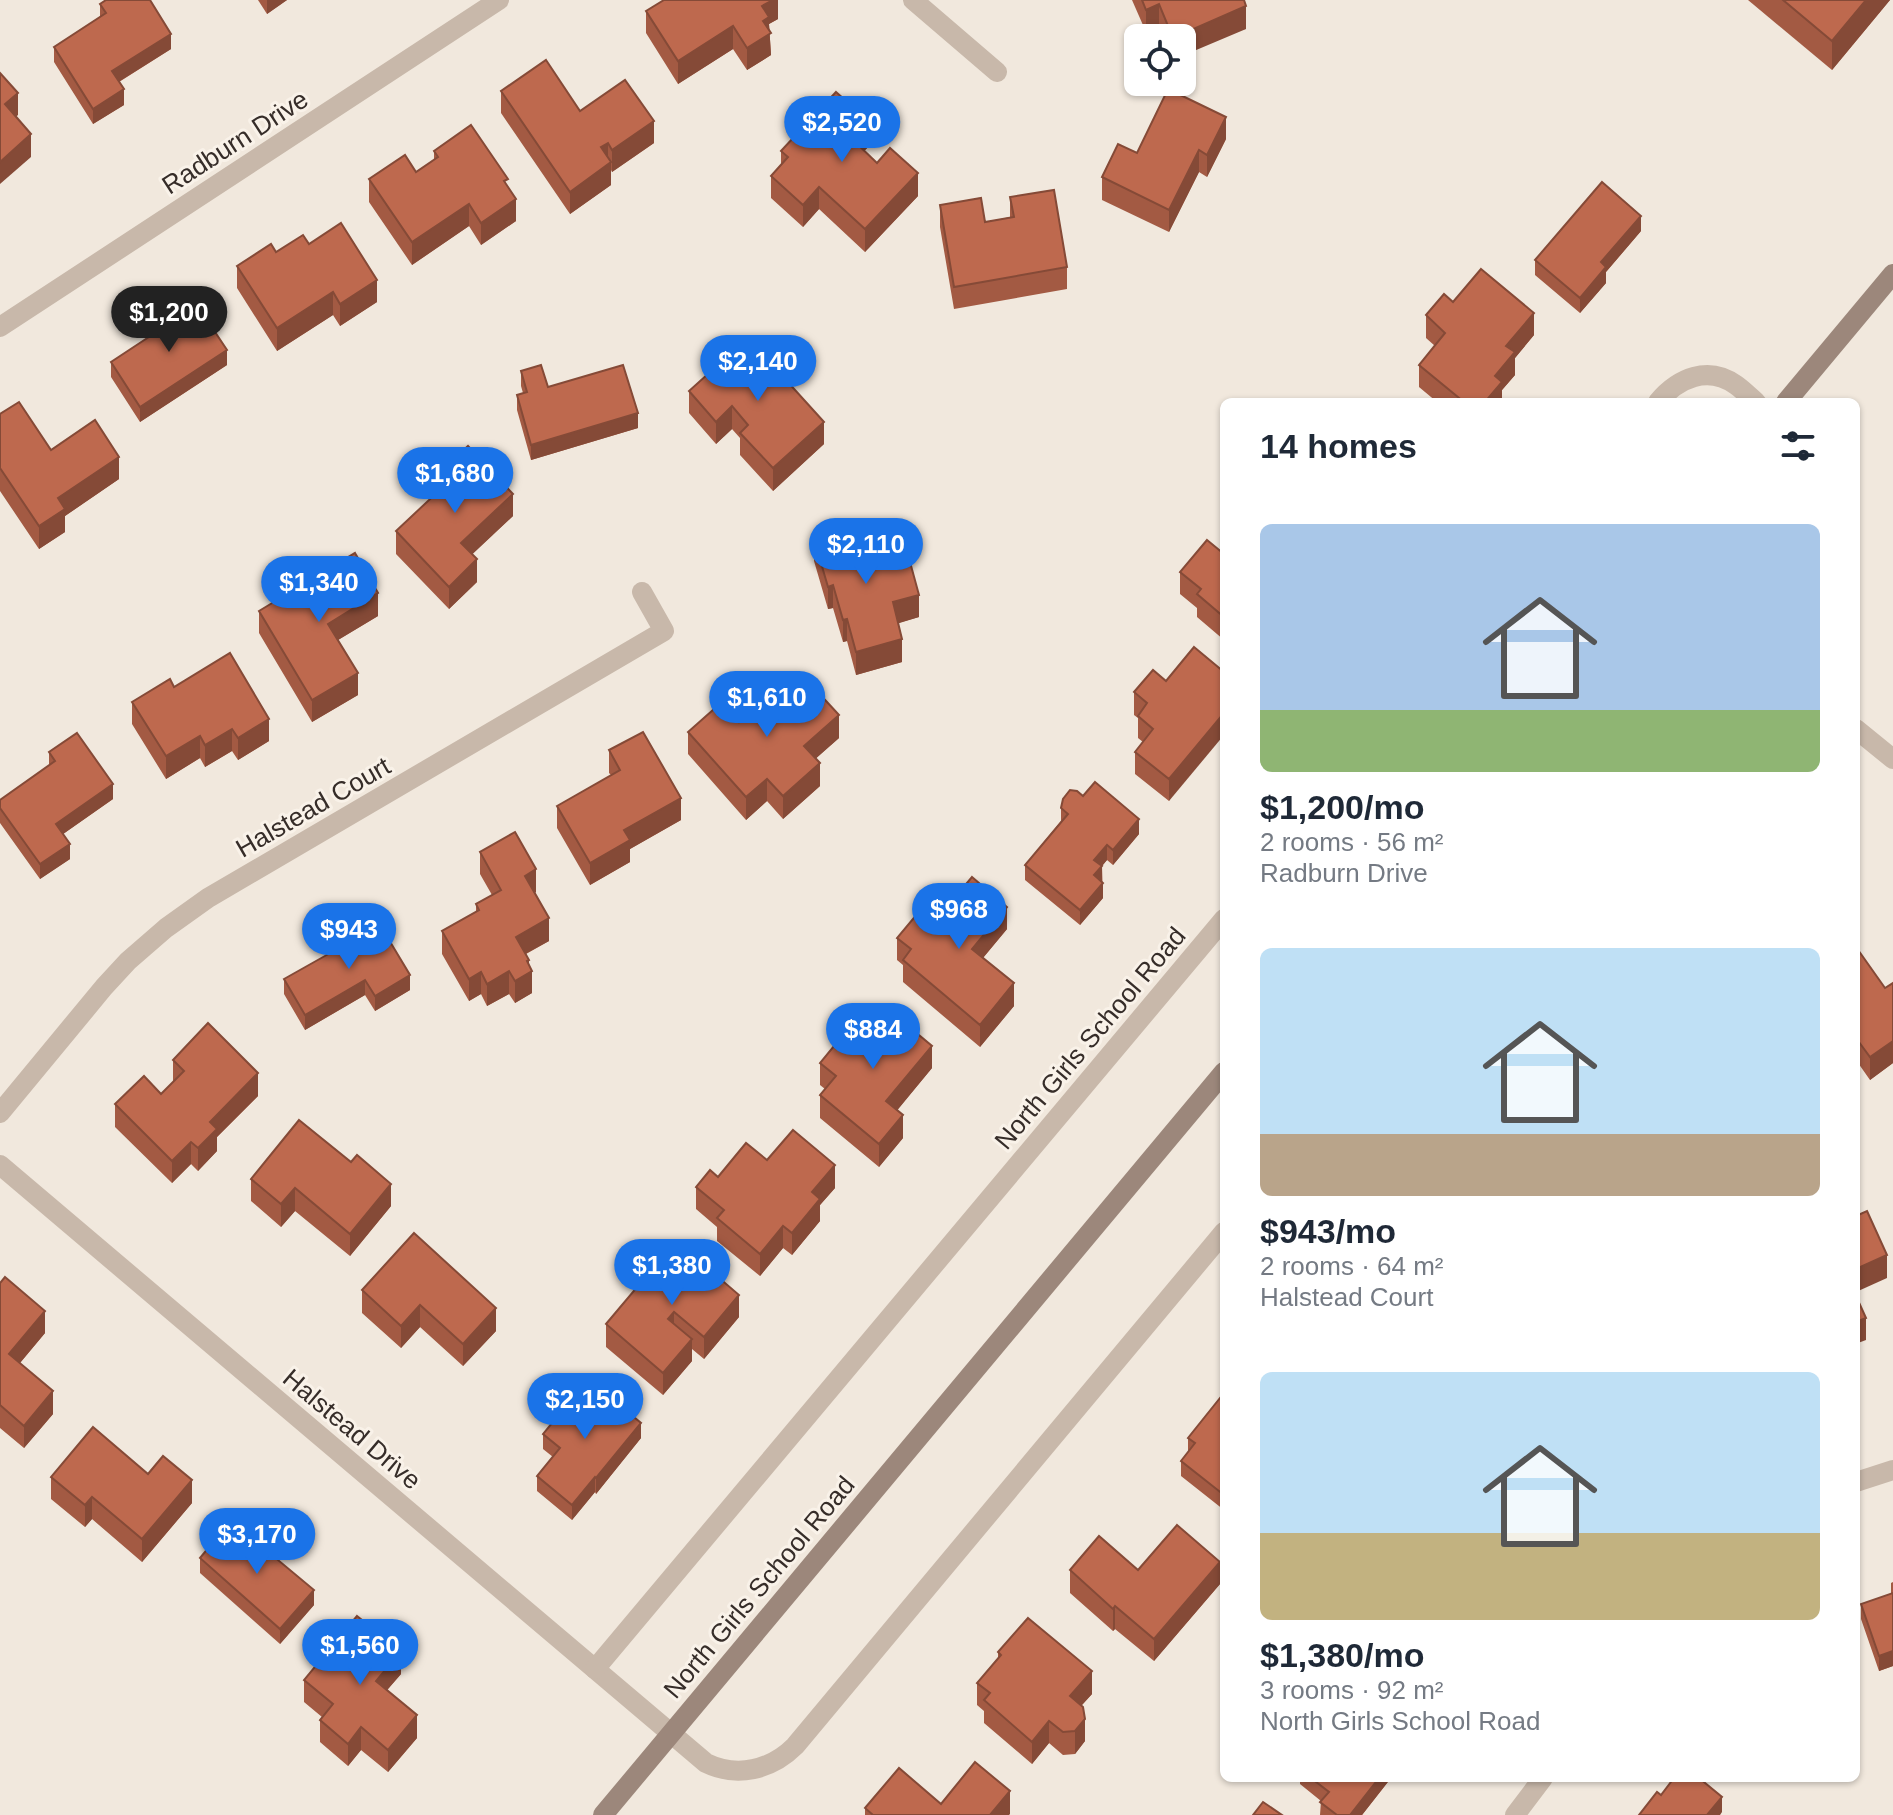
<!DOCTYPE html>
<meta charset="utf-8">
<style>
:root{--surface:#fff;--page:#f2f2f3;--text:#1f2937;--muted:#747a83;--accent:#1a73e8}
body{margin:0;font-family:Arial,sans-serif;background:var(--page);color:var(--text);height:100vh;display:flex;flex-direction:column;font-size:30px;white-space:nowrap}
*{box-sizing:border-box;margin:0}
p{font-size:26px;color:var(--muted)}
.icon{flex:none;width:44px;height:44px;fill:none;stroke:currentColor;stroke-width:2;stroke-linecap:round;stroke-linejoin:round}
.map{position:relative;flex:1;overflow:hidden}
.sheet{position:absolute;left:1220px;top:398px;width:640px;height:1384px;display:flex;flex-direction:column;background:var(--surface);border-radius:12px;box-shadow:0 2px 6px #0004}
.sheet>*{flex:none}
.controls{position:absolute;left:1124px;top:24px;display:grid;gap:16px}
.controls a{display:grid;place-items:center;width:72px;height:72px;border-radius:12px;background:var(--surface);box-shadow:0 2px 6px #0004;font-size:40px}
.price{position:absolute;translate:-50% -68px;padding:0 18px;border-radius:28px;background:var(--accent);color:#fff;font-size:26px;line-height:52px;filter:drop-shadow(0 2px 4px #0008)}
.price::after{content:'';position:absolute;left:50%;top:48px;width:24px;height:18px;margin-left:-12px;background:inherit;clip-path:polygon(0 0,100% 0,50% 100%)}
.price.on{background:#222;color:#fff}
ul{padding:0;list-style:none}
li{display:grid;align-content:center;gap:16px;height:424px;padding:0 40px}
li span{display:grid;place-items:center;height:248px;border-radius:12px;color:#555}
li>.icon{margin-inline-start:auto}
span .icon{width:144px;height:144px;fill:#fffc;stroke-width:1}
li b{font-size:34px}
h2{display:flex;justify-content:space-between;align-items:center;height:96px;padding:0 40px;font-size:34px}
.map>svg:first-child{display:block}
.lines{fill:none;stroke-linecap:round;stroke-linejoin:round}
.street{stroke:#c8b8aa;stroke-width:20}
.secondary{stroke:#9c877b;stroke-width:20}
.wall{fill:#a35a43}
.shaded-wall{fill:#854a37}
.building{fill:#be694e;stroke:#854a37;stroke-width:2}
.labels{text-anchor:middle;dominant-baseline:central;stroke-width:6;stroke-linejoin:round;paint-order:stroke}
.street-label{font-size:26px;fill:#362d29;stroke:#f9f2e9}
</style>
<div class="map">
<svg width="1893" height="1815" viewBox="0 0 1893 1815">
<rect width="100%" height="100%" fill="#f1e8dd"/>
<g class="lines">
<g class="street">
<polyline points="913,0 997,72"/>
<polyline points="0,327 499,0"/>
<path d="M1658,402C1678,378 1708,365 1736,385C1743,390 1749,396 1756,402"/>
<polyline points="1856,729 1893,759"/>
<polyline points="0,1113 104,987 128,961 166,928 208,898 664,631 642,592"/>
<path d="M0,1165L706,1763C737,1778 771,1770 795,1746L1224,1232"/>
<polyline points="1856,1482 1893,1470"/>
<polyline points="595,1669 1224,919"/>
<polyline points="1515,1815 1543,1778"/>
</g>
<g class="secondary">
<polyline points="1786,402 1893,274"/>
<polyline points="603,1815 1224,1072"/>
</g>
</g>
<g class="wall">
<polygon points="258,0 287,0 267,14"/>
<polygon points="778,0 778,19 769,24 771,55 747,70 733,49 678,84 646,33 646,11"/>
<polygon points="1132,0 1244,0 1246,29 1182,38 1164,38 1159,27 1146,32"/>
<polygon points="1748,0 1890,0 1832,70"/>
<polygon points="100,4 171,49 119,82 124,105 93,124 54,62 54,47 100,17"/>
<polygon points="501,91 580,111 654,143 612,172 611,170 611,185 570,214 501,113"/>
<polygon points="1226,139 1207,177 1199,172 1169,232 1102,200 1102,177 1137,153"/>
<polygon points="870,145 864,151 877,163 918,196 865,252 819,209 803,227 771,198 771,176 781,165 781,151"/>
<polygon points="434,151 508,186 516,221 481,245 469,226 412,265 369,202 369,179 416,172 434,160"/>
<polygon points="1010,197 1067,267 1067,289 954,309 940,227 940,205 985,222 1010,217"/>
<polygon points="1641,231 1606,272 1606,283 1580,313 1535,275 1535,260"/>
<polygon points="309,244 377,302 340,326 333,315 277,351 237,288 237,266 276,252"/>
<polygon points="1453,302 1534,335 1515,358 1515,375 1502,390 1502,402 1437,402 1419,387 1419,365 1435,346 1426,338 1426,315"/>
<polygon points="160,321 227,365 140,422 111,377 111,362 160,329"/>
<polygon points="748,338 824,444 773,491 740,455 740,438 732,429 716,444 689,413 689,391"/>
<polygon points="521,371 548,387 638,428 531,460 517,410 517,395 523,393 521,386"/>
<polygon points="0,414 51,450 119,479 65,516 65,532 39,549 0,491"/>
<polygon points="435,477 513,516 472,554 477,582 449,609 396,554 396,531 435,495"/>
<polygon points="814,539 875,560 919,617 898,623 902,662 856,675 847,641 843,642 833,608 828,609 814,561"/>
<polygon points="1224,554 1224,640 1197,617 1197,608 1180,594 1180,572"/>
<polygon points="259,611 378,616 338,640 358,695 312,722 259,633"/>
<polygon points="1224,672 1169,801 1135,774 1135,752 1143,742 1138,738 1138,718 1134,715 1134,692 1166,681"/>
<polygon points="174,687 269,741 238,760 232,751 205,767 200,758 166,779 132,724 132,702"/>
<polygon points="771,705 839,738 815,759 820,786 783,819 767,801 746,820 688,754 688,732 739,722"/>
<polygon points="609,750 681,820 630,849 630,862 590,885 557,828 557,806 611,775 609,773"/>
<polygon points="49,752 113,799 63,834 70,859 40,879 0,823 0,800 49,766"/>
<polygon points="1083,796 1139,834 1113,865 1107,860 1102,866 1103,898 1080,925 1025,880 1025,865 1061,821 1061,808"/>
<polygon points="480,852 536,892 534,893 549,941 526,954 529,966 532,993 515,1003 509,994 487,1006 481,994 469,1001 442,954 442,931 476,912 476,904 492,895 480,874"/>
<polygon points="937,919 1007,929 983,958 1014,1006 980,1047 903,982 903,965 897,960 897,938"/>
<polygon points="380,925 410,990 375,1011 365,995 305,1030 284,994 284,979"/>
<polygon points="1856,947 1885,988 1893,983 1893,1063 1870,1080 1856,1060"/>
<polygon points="856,1036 932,1068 897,1110 903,1138 879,1167 820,1118 820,1095 825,1089 820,1085 820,1063"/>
<polygon points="173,1060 258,1096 217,1137 217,1151 198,1171 191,1164 172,1183 115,1127 115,1104 161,1094 173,1082"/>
<polygon points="767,1160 835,1188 820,1205 820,1221 792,1255 783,1248 760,1276 717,1241 717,1227 696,1209 696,1187 718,1177"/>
<polygon points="251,1179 391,1206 350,1256 295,1211 281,1227 251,1201"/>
<polygon points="414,1233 496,1331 463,1366 420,1327 401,1348 362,1313 362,1290"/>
<polygon points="676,1241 739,1317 704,1359 692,1349 692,1361 663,1395 606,1347 606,1324"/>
<polygon points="0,1283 45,1333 20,1363 53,1414 24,1448 0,1428"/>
<polygon points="1224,1393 1224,1510 1181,1476 1181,1461 1188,1452 1188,1438"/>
<polygon points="543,1434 641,1438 596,1494 595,1492 572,1520 537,1491 537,1476 553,1457 543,1449"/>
<polygon points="51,1477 192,1503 142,1562 92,1519 85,1527 51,1499"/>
<polygon points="200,1558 314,1605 280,1644 200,1573"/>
<polygon points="1070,1570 1138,1570 1220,1584 1154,1661 1115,1629 1113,1631 1070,1593"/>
<polygon points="1893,1582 1893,1666 1879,1671 1861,1619 1861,1604 1891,1594 1891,1583"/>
<polygon points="998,1652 1092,1694 1082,1705 1085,1741 1075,1754 1063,1755 1049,1743 1032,1764 984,1723 984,1711 977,1705 977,1683 998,1659"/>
<polygon points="401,1674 387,1690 417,1738 388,1772 361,1750 348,1766 320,1742 320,1720 322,1717 304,1702 304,1680"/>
<polygon points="1300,1778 1391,1778 1362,1815 1320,1815 1321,1801 1300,1784"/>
<polygon points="865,1808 873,1815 865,1815"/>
</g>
<g class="shaded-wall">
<polygon points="267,0 287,0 267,14"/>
<polygon points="773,0 778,0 778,19 769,24 771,55 747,70 747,48 762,6"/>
<polygon points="1866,0 1890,0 1832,70 1832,41"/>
<polygon points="1159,4 1159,27 1146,32 1146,10"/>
<polygon points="1246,6 1246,29 1182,56 1182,38 1173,38"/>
<polygon points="733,26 733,49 678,84 678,61"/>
<polygon points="171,34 171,49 112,86 112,71"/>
<polygon points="124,89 124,105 93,124 93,109"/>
<polygon points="18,93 18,115 5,126 5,104"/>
<polygon points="1226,117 1226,139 1207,177 1207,155"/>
<polygon points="654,121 654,143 612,172 612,150"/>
<polygon points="870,122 870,145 853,163 853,140"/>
<polygon points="31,134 31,157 0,184 0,162"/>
<polygon points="608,143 608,165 611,162 611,185 570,214 570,192 601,147"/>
<polygon points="1199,150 1199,172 1169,232 1169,210"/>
<polygon points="918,173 918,196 865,252 865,229"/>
<polygon points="819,187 819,209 803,227 803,205"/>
<polygon points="516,199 516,221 481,245 481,223"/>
<polygon points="469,204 469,226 412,265 412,242"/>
<polygon points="1641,216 1641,231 1606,272 1606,283 1580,313 1580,298 1601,262"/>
<polygon points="377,280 377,302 340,326 340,304"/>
<polygon points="333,292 333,315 277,351 277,328"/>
<polygon points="1534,313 1534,335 1515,358 1515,375 1502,390 1502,402 1485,402 1506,346"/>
<polygon points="227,350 227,365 140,422 140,407"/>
<polygon points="732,406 732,429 716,444 716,422"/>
<polygon points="638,413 638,428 531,460 531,445"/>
<polygon points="824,422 824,444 773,491 773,468"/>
<polygon points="119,457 119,479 65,516 65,532 39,549 39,526 58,498"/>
<polygon points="513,494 513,516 461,565 461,543"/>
<polygon points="477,559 477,582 449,609 449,587"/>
<polygon points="833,585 833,608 828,609 828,587"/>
<polygon points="378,593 378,616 328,646 328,624"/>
<polygon points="919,595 919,617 893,625 893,602"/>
<polygon points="847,619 847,641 843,642 843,620"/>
<polygon points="902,639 902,662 856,675 856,652"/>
<polygon points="358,673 358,695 312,722 312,700"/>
<polygon points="1224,713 1224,735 1169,801 1169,779"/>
<polygon points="839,715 839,738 804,769 804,746"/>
<polygon points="269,719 269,741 238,760 238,738"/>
<polygon points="232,729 232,751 205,767 205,745"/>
<polygon points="200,736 200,758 166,779 166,756"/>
<polygon points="820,763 820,786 783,819 783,796"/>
<polygon points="767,779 767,801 746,820 746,797"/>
<polygon points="113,784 113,799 56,839 56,824"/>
<polygon points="681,798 681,820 630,849 630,862 590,885 590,863 624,830"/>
<polygon points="1139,819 1139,834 1113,865 1113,850"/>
<polygon points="70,844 70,859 40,879 40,864"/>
<polygon points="1107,845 1107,860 1102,866 1102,881 1094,890 1094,860"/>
<polygon points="536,869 536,892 525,899 525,876"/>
<polygon points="1103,883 1103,898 1080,925 1080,910"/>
<polygon points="1007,907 1007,929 972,971 972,949"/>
<polygon points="549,918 549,941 516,959 516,937"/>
<polygon points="529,960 529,973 532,971 532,993 515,1003 515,981 527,961"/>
<polygon points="509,971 509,994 487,1006 487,984"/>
<polygon points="481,972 481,994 469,1001 469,979"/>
<polygon points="410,975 410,990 375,1011 375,996"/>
<polygon points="365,980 365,995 305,1030 305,1015"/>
<polygon points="1014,983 1014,1006 980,1047 980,1025"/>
<polygon points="1893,1041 1893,1063 1870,1080 1870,1057"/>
<polygon points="932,1046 932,1068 886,1124 886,1101"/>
<polygon points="258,1073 258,1096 217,1137 217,1151 198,1171 198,1148 210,1122"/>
<polygon points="903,1115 903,1138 879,1167 879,1144"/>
<polygon points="191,1142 191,1164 172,1183 172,1161"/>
<polygon points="835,1165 835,1188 820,1205 820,1221 792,1255 792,1233 812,1192"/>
<polygon points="391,1184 391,1206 350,1256 350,1234"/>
<polygon points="295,1188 295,1211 281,1227 281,1204"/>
<polygon points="783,1226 783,1248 760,1276 760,1254"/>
<polygon points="1887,1255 1887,1278 1856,1292 1856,1269"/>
<polygon points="739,1295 739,1317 704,1359 704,1337"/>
<polygon points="420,1305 420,1327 401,1348 401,1326"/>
<polygon points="496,1308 496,1331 463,1366 463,1344"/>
<polygon points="45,1311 45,1333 9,1376 9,1354"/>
<polygon points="674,1312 674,1334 668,1319"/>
<polygon points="1866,1318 1866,1340 1858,1343 1858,1351 1856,1352 1856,1322"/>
<polygon points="692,1339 692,1361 663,1395 663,1373"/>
<polygon points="53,1391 53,1414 24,1448 24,1426"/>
<polygon points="641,1423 641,1438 596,1494 596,1478"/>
<polygon points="595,1477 595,1492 572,1520 572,1505"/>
<polygon points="192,1480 192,1503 142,1562 142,1539"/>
<polygon points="92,1497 92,1519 85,1527 85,1505"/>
<polygon points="1220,1562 1220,1584 1154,1661 1154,1639"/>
<polygon points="314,1590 314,1605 280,1644 280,1629"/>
<polygon points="1115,1606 1115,1629 1113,1631 1113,1609"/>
<polygon points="401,1651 401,1674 376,1703 376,1681"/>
<polygon points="1893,1651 1893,1666 1879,1671 1879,1656"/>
<polygon points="1092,1671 1092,1694 1070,1718 1070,1696"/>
<polygon points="417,1715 417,1738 388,1772 388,1750"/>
<polygon points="1085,1719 1085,1741 1075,1754 1075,1731"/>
<polygon points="1049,1721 1049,1743 1032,1764 1032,1742"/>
<polygon points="361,1727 361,1750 348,1766 348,1744"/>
<polygon points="1379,1778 1391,1778 1362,1815 1350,1815"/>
<polygon points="1010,1791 1010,1814 1009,1815 990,1815"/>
<polygon points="1722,1797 1722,1812 1720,1815 1707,1815"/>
</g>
<g class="building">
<polygon points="106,0 150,0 171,34 112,71 124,89 93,109 54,47 106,13 100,4"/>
<polygon points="664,0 773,0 762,6 769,17 763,21 771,33 747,48 733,26 678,61 646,11"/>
<polygon points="1142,0 1244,0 1246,6 1173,38 1159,4 1146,10"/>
<polygon points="1783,0 1866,0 1832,41"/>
<polygon points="546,60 580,111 625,80 654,121 612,150 608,143 601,147 611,162 570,192 501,91"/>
<polygon points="0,73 18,93 5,104 31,134 0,162"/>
<polygon points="1168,89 1226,117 1207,155 1199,150 1169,210 1102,177 1118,144 1137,153"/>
<polygon points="836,92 870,122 853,140 877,163 890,148 918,173 865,229 819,187 803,205 771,176 788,157 781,151"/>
<polygon points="471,125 508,179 504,181 516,199 481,223 469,204 412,242 369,179 405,155 416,172 438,157 434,151"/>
<polygon points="1602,182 1641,216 1601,262 1606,267 1580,298 1535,260"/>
<polygon points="1054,190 1067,267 954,287 940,205 981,198 985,222 1014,217 1010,197"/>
<polygon points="341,223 377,280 340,304 333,292 277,328 237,266 271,244 276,252 303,235 309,244"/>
<polygon points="1481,269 1534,313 1506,346 1515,352 1495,376 1502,382 1485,402 1464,402 1419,365 1445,333 1426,315 1444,294 1453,302"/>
<polygon points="193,299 227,350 140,407 111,362 164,327 160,321"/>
<polygon points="748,338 824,422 773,468 740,433 748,425 732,406 716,422 689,391"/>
<polygon points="541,365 548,387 623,365 638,413 531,445 517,395 527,392 521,371"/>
<polygon points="19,402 51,450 95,420 119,457 58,498 65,509 39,526 0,468 0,414"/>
<polygon points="468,446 513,494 461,543 477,559 449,587 396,531 444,486 435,477"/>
<polygon points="865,526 875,560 907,551 919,595 893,602 902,639 856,652 847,619 843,620 833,585 828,587 814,539"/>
<polygon points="1207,540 1224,554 1224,617 1197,594 1201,589 1180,572"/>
<polygon points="355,553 378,593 328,624 358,673 312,700 259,611"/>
<polygon points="1194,647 1224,672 1224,713 1169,779 1135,752 1153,729 1138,716 1147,703 1134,692 1153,670 1166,681"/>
<polygon points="230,653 269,719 238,738 232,729 205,745 200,736 166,756 132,702 170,679 174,687"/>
<polygon points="803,676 839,715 804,746 820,763 783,796 767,779 746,797 688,732 722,702 739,722 765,699 771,705"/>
<polygon points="643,732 681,798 624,830 630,840 590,863 557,806 620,770 609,750"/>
<polygon points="77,733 113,784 56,824 70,844 40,864 0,808 0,800 55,761 49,752"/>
<polygon points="1095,782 1139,819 1113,850 1107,845 1094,860 1102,866 1094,875 1103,883 1080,910 1025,865 1068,814 1061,808 1063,799 1070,790 1077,791 1083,796"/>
<polygon points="515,832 536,869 525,876 549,918 516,937 529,960 527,961 532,971 515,981 509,971 487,984 481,972 469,979 442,931 479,910 476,904 501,890 480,852"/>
<polygon points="972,877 1007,907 972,949 1014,983 980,1025 903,960 911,949 897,938 923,907 937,919"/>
<polygon points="380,925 410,975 375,996 365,980 305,1015 284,979"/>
<polygon points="1856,947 1885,988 1893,983 1893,1041 1870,1057 1856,1038"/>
<polygon points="883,1005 932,1046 886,1101 903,1115 879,1144 820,1095 836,1076 820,1063 848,1029 856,1036"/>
<polygon points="208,1023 258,1073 210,1122 217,1129 198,1148 191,1142 172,1161 115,1104 144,1076 161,1094 184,1071 173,1060"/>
<polygon points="299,1120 351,1162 357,1155 391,1184 350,1234 295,1188 281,1204 251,1179"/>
<polygon points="793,1130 835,1165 812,1192 820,1199 792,1233 783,1226 760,1254 717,1218 724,1210 696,1187 710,1170 718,1177 746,1143 767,1160"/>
<polygon points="1867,1211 1887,1255 1856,1269 1856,1216"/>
<polygon points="414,1233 496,1308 463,1344 420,1305 401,1326 362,1290"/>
<polygon points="676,1241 739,1295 704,1337 674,1312 668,1319 692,1339 663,1373 606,1324"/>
<polygon points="5,1277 45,1311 9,1354 53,1391 24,1426 0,1405 0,1283"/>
<polygon points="1856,1296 1866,1318 1856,1322"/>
<polygon points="588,1379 641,1423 596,1478 595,1477 572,1505 537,1476 560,1448 543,1434"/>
<polygon points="1224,1393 1224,1495 1181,1461 1195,1443 1188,1438"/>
<polygon points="93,1427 148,1474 163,1456 192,1480 142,1539 92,1497 85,1505 51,1477"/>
<polygon points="229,1523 258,1547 260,1545 314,1590 280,1629 200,1558"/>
<polygon points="1177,1525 1220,1562 1154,1639 1115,1606 1113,1609 1070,1570 1099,1536 1138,1570"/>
<polygon points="1893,1593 1893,1651 1879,1656 1861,1604"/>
<polygon points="357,1616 401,1651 376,1681 417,1715 388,1750 361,1727 348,1744 320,1720 333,1704 304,1680"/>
<polygon points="1028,1618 1092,1671 1070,1696 1083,1707 1085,1719 1075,1731 1063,1732 1049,1721 1032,1742 984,1700 990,1693 977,1683 1001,1655 998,1652"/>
<polygon points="975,1762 1010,1791 990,1815 873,1815 865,1808 899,1768 941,1804"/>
<polygon points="1311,1778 1379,1778 1350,1815 1337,1815 1320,1802 1329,1792"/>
<polygon points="1674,1778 1699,1778 1722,1797 1707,1815 1639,1815 1657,1792 1661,1795"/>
<polygon points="1263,1802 1282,1815 1253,1815"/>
</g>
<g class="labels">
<g class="street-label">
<text transform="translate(235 142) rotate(-33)">Radburn Drive</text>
<text transform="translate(313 807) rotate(-30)">Halstead Court</text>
<text transform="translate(1090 1038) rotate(-50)">North Girls School Road</text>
<text transform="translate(352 1429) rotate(40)">Halstead Drive</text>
<text transform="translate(759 1587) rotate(-50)">North Girls School Road</text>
</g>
</g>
</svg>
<div class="controls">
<a><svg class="icon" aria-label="locate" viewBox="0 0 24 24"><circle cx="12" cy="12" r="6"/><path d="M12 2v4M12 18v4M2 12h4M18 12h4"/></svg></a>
</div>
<b class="price" style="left:842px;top:164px">$2,520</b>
<b class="price on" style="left:169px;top:354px">$1,200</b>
<b class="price" style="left:758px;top:403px">$2,140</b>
<b class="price" style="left:455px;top:515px">$1,680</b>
<b class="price" style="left:866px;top:586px">$2,110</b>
<b class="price" style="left:319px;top:624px">$1,340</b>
<b class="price" style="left:767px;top:739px">$1,610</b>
<b class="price" style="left:959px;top:951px">$968</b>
<b class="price" style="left:349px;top:971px">$943</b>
<b class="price" style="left:873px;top:1071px">$884</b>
<b class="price" style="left:672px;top:1307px">$1,380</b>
<b class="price" style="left:585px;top:1441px">$2,150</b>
<b class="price" style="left:257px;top:1576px">$3,170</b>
<b class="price" style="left:360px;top:1687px">$1,560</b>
<section class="sheet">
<h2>14 homes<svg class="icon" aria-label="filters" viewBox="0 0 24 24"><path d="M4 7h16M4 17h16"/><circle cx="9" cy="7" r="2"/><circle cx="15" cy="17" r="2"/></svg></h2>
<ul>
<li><span style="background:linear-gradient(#a9c7e8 75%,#8fb573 0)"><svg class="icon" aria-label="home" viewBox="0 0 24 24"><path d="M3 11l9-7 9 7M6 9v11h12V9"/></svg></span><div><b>$1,200/mo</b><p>2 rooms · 56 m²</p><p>Radburn Drive</p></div></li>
<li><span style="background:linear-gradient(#bfe0f5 75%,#b9a48a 0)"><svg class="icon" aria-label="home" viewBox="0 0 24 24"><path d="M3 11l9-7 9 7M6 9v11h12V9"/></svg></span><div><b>$943/mo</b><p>2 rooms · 64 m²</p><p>Halstead Court</p></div></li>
<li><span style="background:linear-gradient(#bfe0f5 65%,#c2b280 0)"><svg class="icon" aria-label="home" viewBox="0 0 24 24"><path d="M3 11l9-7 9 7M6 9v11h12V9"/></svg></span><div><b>$1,380/mo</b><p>3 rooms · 92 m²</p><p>North Girls School Road</p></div></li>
</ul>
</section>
</div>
